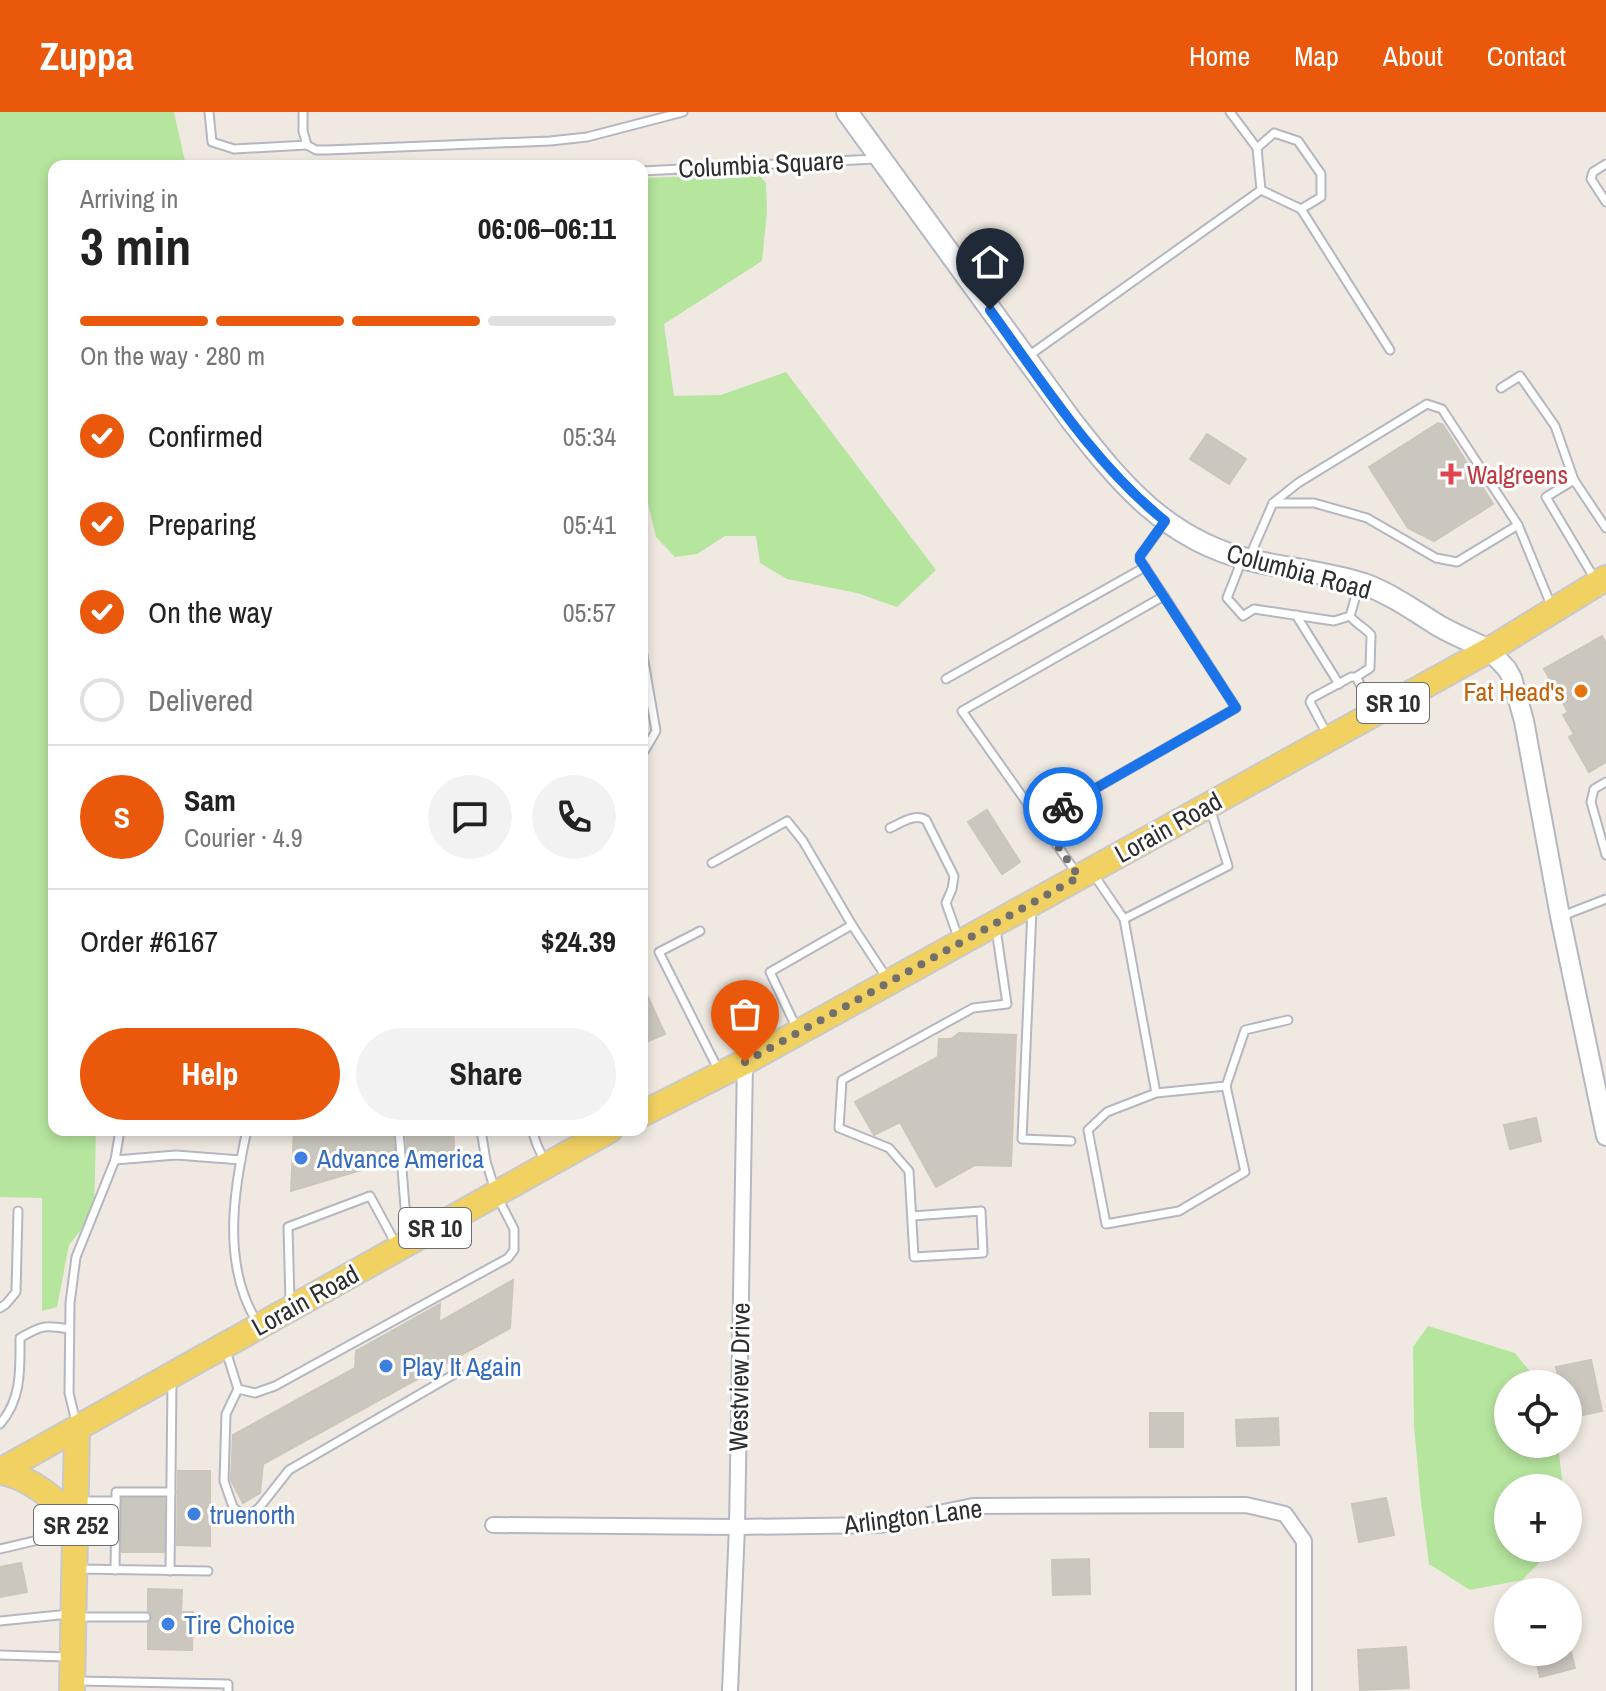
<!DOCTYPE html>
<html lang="en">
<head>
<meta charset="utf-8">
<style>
  body { margin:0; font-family:"Archivo Narrow",sans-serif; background:#f2f2f2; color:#222; height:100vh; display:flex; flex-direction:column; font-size:30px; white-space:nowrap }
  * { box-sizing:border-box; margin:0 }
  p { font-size:26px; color:#767676 }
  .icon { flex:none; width:44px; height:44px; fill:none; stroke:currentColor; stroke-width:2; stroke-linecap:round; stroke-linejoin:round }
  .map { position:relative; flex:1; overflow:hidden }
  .sheet { position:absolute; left:48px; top:48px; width:600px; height:976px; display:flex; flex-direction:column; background:#fff; border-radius:16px; box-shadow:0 4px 12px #0003 }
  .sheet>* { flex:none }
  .fabs { position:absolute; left:1494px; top:1258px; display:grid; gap:16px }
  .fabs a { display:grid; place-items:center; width:88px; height:88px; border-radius:50%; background:#fff; box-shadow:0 4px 12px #0003; font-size:40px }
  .pin { position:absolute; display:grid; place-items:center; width:68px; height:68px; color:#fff; margin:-82px -34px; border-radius:50% 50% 50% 0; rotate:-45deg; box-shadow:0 0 8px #0007 }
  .pin .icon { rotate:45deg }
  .courier { position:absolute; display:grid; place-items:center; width:80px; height:80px; margin:-40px; border:6px solid #1a73e8; border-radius:50%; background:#fff; color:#222; box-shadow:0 2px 10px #0007 }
  .overview em { font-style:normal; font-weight:800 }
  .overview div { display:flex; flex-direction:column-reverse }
  .overview { display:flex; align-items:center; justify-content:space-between; height:136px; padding:0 32px }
  h1 { font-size:52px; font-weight:800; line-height:60px }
  .bar { display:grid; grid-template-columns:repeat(4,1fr); gap:12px 8px; align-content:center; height:96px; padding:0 32px }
  .bar i { height:10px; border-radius:6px; background:#e0e0e0 }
  .bar .current { background:#ea580c }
  .bar p { grid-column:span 4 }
  .line { display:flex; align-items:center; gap:20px; padding:0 32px; border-top:2px solid #e0e0e0 }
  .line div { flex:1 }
  .round { display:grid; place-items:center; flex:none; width:84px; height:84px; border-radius:42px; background:#f2f2f2 }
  ol { padding:0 32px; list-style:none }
  li { display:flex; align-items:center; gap:24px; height:88px }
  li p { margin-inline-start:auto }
  li .icon { padding:8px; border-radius:50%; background:#ea580c; color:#fff; stroke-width:4 }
  li:last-child { color:#767676 }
  li i { width:44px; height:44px; border:4px solid #e0e0e0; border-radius:50% }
  .primary-button { display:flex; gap:16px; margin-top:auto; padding:16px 32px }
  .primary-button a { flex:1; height:92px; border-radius:48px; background:#ea580c; color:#fff; font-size:32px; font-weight:800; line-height:92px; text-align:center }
  .primary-button a+a { background:#f2f2f2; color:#222 }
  header { display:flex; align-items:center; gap:48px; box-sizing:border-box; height:112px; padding:0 40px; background:#ea580c; color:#fff }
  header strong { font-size:38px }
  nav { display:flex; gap:44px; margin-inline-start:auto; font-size:28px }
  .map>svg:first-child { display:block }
  .green { fill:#b6e59e }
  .building { fill:#cbc7bf; stroke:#cbc5ba; stroke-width:2 }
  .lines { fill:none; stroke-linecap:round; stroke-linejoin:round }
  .service-casing { stroke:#b4b7c1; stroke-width:11 }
  .minor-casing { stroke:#b4b7c1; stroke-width:18 }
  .tertiary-casing { stroke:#b4b7c1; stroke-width:22 }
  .secondary-casing { stroke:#b4b7c1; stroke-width:24 }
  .primary-casing { stroke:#c9c9c9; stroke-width:28 }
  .service { stroke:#fff; stroke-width:7 }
  .minor { stroke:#fff; stroke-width:14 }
  .tertiary { stroke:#fff; stroke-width:18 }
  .secondary { stroke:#fff; stroke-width:20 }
  .primary { stroke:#f2d163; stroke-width:24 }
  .done { stroke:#726f6d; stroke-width:8; stroke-dasharray:0 14.4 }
  .route { stroke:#1a73e8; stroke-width:10 }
  .health-dot { fill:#e0444e; stroke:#fff; stroke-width:3 }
  .food-dot { fill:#e8710a; stroke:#fff; stroke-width:3 }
  .shop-dot { fill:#3f7fe0; stroke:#fff; stroke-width:3 }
  .labels { text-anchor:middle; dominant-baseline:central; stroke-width:6; stroke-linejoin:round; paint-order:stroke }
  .shield { fill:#fff; stroke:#6d6d6d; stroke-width:2 }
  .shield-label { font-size:24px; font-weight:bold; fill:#2e2e2e }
  .street-label { font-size:26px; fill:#2e2e2e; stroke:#fff }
  .health-label { font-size:26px; fill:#be3a42; stroke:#fff; text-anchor:start }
  .food-label { font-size:26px; fill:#c56008; stroke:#fff; text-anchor:end }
  .shop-label { font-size:26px; fill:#366cbe; stroke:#fff; text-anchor:start }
</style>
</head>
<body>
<header>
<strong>Zuppa</strong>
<nav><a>Home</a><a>Map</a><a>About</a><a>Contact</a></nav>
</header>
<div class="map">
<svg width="1606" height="1579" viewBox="0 0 1606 1579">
  <rect width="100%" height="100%" fill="#efe9e1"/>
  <g class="green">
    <polygon points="0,0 174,0 186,54 54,54 54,1018 96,1018 94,1101 69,1133 57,1195 42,1199 42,1086 0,1085"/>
    <polygon points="758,62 766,71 767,100 762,149 664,212 674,284 721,283 786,260 936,458 897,495 857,481 787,467 760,451 756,424 725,424 697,442 675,445 656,425 642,366 642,66"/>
    <polygon points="1428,1214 1515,1241 1540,1272 1508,1272 1508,1332 1558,1332 1563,1376 1508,1376 1508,1436 1554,1436 1522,1468 1470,1478 1429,1452 1421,1390 1414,1314 1413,1235"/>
  </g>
  <g class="building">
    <polygon points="1438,311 1443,313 1493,392 1434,429 1408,416 1369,355"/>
    <polygon points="1207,322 1246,347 1229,372 1190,347"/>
    <polygon points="1602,524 1606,531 1606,650 1589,660 1569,625 1574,622 1563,603 1568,600 1544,557"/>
    <polygon points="987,698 1020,750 1002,762 968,710"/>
    <polygon points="642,872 665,922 642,932"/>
    <polygon points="959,921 1016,923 1011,1054 975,1053 936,1075 900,1010 874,1023 855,990 938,945 939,927 951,927"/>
    <polygon points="1536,1006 1541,1029 1510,1037 1504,1013"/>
    <polygon points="294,1018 393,1018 395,1048 291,1079"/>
    <polygon points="406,1018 453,1018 455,1047 408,1051"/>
    <polygon points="513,1168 510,1216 263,1352 260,1381 243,1391 231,1368 233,1323 355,1256 356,1239 440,1192 439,1210"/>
    <polygon points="1591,1248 1602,1299 1568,1306 1568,1272 1560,1272 1556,1255"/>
    <rect x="1150" y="1301" width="33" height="34"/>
    <polygon points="1278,1306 1279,1333 1237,1334 1236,1308"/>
    <polygon points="178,1359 210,1359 210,1434 177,1433"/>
    <rect x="122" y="1386" width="42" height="54"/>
    <polygon points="1386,1386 1394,1423 1359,1430 1352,1392"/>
    <polygon points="1089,1447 1090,1482 1053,1483 1052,1448"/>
    <polygon points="21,1451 27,1480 0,1485 0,1455"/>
    <polygon points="148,1477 182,1478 181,1500 193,1500 192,1538 148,1537 148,1511 152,1506 151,1501 148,1499"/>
    <polygon points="1406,1535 1409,1576 1360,1578 1358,1538"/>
    <polygon points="1546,1540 1571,1540 1575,1556 1540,1565 1535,1543"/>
  </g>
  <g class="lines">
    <defs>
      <g id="service">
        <polyline points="209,0 212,30 234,37 307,33"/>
        <polyline points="303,0 303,19 307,33 316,38 327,38 550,29 587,25 683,0"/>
        <polyline points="1230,0 1257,36"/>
        <polyline points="1606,52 1593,60 1591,67 1606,90"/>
        <polyline points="642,59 875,47"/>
        <polyline points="1301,97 1390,238"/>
        <polyline points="1027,245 1261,78 1301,97 1321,85 1321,62 1298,29 1274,21 1257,36 1261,78"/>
        <polyline points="1501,276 1520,264 1555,314 1574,368"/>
        <polyline points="1273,391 1314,391 1367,406 1436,446 1457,450 1518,413"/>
        <polyline points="1164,411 1140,444 1140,448 1164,484"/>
        <polyline points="1249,446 1273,391 1298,371 1427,292 1442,297 1518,413 1551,493"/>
        <polyline points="1242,448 1227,486 1243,504 1254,497 1334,509 1350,504 1359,473"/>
        <polyline points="1596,469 1546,385 1574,368 1606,416"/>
        <polyline points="1296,503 1339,572"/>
        <path d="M1350 504C1356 512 1367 517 1371 523L1370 556 1356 565"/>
        <polyline points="642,538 656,619 642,643"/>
        <polyline points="946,567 1145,455"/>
        <polyline points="1328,624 1310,590 1312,586 1351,565 1356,565 1373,596"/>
        <polyline points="1606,670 1594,677 1591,690 1606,743"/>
        <polyline points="1040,708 1236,596 1164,484 962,599 1078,763"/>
        <path d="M890 716C901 711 915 701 926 708L954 764 952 777 946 791 958 825"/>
        <polyline points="712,751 787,709 803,729 852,813"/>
        <polyline points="1094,763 1124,807 1228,754 1211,699"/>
        <polyline points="1032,797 1022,1027 1071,1029"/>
        <polyline points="1562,804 1606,787"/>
        <polyline points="1124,807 1156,981 1226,974 1245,1060 1179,1099 1106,1112 1088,1018 1107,1000 1156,981"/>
        <polyline points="700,819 659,840 718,957"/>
        <polyline points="797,917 770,860 852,813 888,868"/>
        <polyline points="1226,974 1245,918 1288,908"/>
        <path d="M247 1018C233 1080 222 1154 257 1210"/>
        <polyline points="399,1018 405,1095 420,1120"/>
        <polyline points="532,1018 537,1033 544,1048"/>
        <polyline points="115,1048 176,1043 241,1048"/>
        <polyline points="912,1104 981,1099 983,1141 914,1145 909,1059 889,1036 839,1016 842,968 973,896 1007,892 996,817"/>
        <polyline points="290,1190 288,1115 370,1084 397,1134"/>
        <polyline points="0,1196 6,1192 16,1180 18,1099"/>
        <polyline points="226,1239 238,1277 255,1281 275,1274 508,1146 514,1138 514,1117 496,1082 486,1049 481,1018"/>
        <polyline points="238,1277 226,1302 224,1369 233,1395 241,1402 249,1403 259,1396 289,1358 458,1260"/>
        <polyline points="76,1310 69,1281 70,1191 76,1145 115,1048 120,1018"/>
        <path d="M0 1312C22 1287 20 1257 20 1226 42 1213 45 1213 69 1217"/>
        <polyline points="78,1389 116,1389 115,1458"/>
        <polyline points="116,1389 116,1380 171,1380"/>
        <polyline points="0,1437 72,1420"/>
        <polyline points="77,1457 208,1459"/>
        <polyline points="170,1459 172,1269"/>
        <polyline points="76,1505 146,1505"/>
        <polyline points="0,1509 69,1502"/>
        <polyline points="0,1543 67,1545"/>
        <polyline points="78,1569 228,1572 228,1579"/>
      </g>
      <g id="minor">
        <polyline points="493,1413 737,1415 880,1413 973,1394 1246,1393 1285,1402 1304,1429 1304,1579"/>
        <polyline points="730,1579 737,1415 745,950"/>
      </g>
      <polyline id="tertiary" points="1489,538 1507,557 1512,566 1524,609 1560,804 1606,1024"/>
      <path id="secondary" d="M847 0 1071 308C1121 372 1167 428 1250 448 1288 457 1327 460 1364 472 1391 482 1415 499 1439 514 1455 523 1472 530 1489 538"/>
      <g id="primary">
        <polyline points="642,1002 745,950 1489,538 1606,466"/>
        <polyline points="0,1359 610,1018"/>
        <path d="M0 1360C20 1362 49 1381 62 1396 67 1403 71 1412 75 1419"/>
        <polyline points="72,1579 77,1316"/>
      </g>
    </defs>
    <use href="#service" class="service-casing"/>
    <use href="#minor" class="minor-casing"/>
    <use href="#tertiary" class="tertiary-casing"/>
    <use href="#secondary" class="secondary-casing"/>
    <use href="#primary" class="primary-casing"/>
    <use href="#service" class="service"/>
    <use href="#minor" class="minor"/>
    <use href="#tertiary" class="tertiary"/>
    <use href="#secondary" class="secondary"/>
    <use href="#primary" class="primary"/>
  </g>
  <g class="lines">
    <polyline class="done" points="745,950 1079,765 1040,708 1063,695"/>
    <path class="route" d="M990 198C1043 271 1094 352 1165 409L1140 444V448L1236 596 1063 695"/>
  </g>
  <path class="health-dot" d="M1447 350h8v8h8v8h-8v8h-8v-8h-8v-8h8z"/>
  <circle class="food-dot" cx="1581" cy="579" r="8"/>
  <g class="shop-dot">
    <circle cx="301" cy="1046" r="8"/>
    <circle cx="386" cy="1254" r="8"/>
    <circle cx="194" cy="1402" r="8"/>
    <circle cx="168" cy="1512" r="8"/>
  </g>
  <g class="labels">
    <g class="shield">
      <rect x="1357" y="571" width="72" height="40" rx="6"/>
      <rect x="399" y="1096" width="72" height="40" rx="6"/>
      <rect x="34" y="1393" width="84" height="40" rx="6"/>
    </g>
    <g class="shield-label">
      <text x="1393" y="591">SR 10</text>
      <text x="435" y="1116">SR 10</text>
      <text x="76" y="1413">SR 252</text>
    </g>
    <g class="street-label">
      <text transform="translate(761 52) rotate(-3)">Columbia Square</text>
      <text transform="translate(1299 459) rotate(15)">Columbia Road</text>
      <text transform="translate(1168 715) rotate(-29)">Lorain Road</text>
      <text transform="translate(305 1188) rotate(-29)">Lorain Road</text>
      <text transform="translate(739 1265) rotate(-89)">Westview Drive</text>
      <text transform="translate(913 1404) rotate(-7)">Arlington Lane</text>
    </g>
    <g class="health-label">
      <text x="1467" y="362">Walgreens</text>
    </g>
    <g class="food-label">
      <text x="1565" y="579">Fat Head's</text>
    </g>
    <g class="shop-label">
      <text x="317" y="1046">Advance America</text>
      <text x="402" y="1254">Play It Again</text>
      <text x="210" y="1402">truenorth</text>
      <text x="184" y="1512">Tire Choice</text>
    </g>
  </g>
</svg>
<div class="fabs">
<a><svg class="icon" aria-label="locate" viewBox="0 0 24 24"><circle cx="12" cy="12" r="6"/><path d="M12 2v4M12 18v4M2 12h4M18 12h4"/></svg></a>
<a>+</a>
<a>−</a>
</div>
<div class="pin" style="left:745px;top:950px;background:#ea580c"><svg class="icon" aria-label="bag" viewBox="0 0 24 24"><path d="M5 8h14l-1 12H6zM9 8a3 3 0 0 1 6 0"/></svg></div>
<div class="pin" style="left:990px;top:198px;background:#1f2937"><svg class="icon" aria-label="home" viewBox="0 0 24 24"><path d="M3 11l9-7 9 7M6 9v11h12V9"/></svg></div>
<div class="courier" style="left:1063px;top:695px"><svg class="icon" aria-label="bike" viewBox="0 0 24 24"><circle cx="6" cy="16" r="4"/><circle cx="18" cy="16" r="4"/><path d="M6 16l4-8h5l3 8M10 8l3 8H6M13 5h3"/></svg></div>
<section class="sheet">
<div class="overview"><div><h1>3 min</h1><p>Arriving in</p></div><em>06:06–06:11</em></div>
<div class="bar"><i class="current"></i><i class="current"></i><i class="current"></i><i></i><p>On the way · 280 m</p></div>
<ol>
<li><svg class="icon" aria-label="check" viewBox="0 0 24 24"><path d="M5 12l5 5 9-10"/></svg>Confirmed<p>05:34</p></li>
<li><svg class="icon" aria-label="check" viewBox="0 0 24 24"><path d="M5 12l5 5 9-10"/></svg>Preparing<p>05:41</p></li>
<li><svg class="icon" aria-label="check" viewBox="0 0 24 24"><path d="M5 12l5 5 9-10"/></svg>On the way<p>05:57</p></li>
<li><i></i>Delivered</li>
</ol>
<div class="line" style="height:144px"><b class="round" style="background:#ea580c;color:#fff">S</b><div><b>Sam</b><p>Courier · 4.9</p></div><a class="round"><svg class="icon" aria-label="chat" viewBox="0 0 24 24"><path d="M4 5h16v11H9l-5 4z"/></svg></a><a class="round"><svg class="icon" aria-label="phone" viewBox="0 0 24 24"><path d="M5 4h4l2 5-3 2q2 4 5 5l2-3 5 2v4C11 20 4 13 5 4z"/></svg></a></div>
<div class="line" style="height:104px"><div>Order #6167</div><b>$24.39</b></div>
<div class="primary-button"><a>Help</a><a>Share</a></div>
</section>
</div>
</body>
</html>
